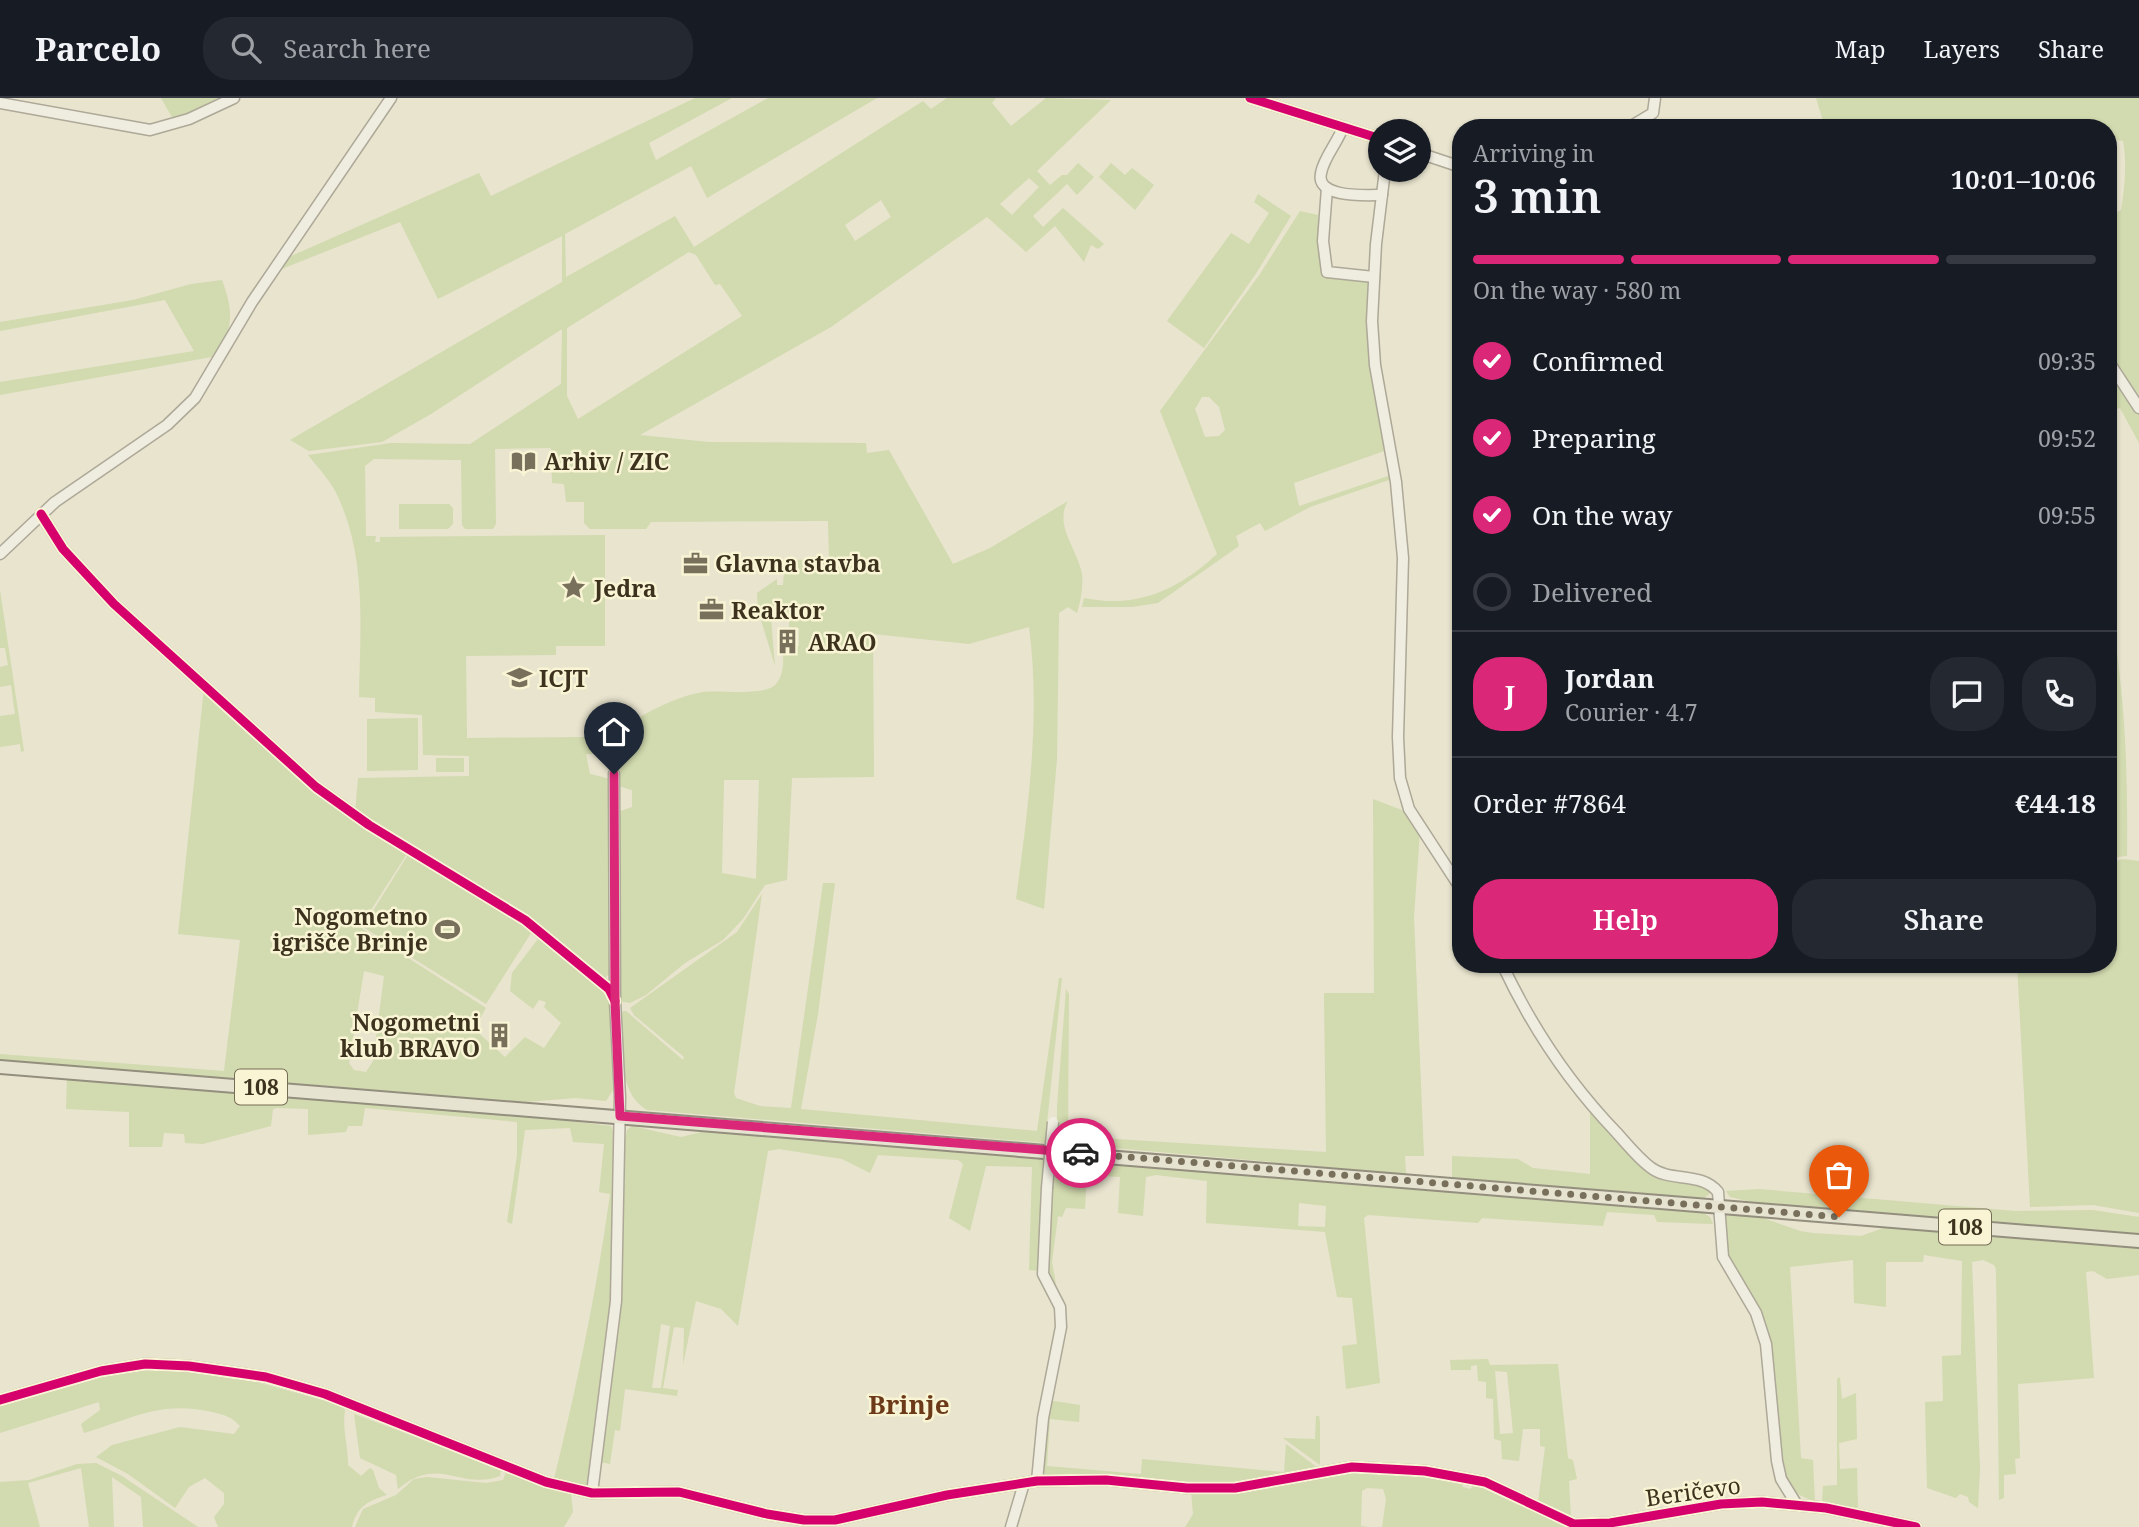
<!DOCTYPE html>
<html lang="en">
<head>
<meta charset="utf-8">
<style>
  body { margin:0; font-family:"Noto Serif",serif; background:#242831; color:#f1f3f6; height:100vh; display:flex; flex-direction:column; font-size:26px; white-space:nowrap }
  * { box-sizing:border-box; margin:0 }
  p { font-size:23px; color:#9ea1a6 }
  .icon { flex:none; width:38px; height:38px; fill:none; stroke:currentColor; stroke-width:2; stroke-linecap:round; stroke-linejoin:round }
  .map { position:relative; flex:1; overflow:hidden }
  .side { position:absolute; left:1452px; top:21px; width:665px; height:854px; display:flex; flex-direction:column; background:#171b24; border-radius:28px; box-shadow:0 2px 5px #0004 }
  .side>* { flex:none }
  .controls { position:absolute; left:1368px; top:21px; display:grid; gap:14px }
  .controls a { display:grid; place-items:center; width:63px; height:63px; border-radius:50%; background:#171b24; box-shadow:0 2px 5px #0004; font-size:35px }
  .pin { position:absolute; display:grid; place-items:center; width:60px; height:60px; color:#fff; margin:-72px -30px; border-radius:50% 50% 50% 0; rotate:-45deg; box-shadow:0 0 7px #0007 }
  .pin .icon { rotate:45deg }
  .courier { position:absolute; display:grid; place-items:center; width:70px; height:70px; margin:-35px; border:5px solid #db2777; border-radius:50%; background:#fff; color:#222; box-shadow:0 2px 9px #0007 }
  .head em { font-style:normal; font-weight:600 }
  .head div { display:flex; flex-direction:column-reverse }
  .head { display:flex; align-items:center; justify-content:space-between; height:119px; padding:0 21px }
  h1 { font-size:46px; font-weight:600; line-height:52px }
  .bar { display:grid; grid-template-columns:repeat(4,1fr); gap:10px 7px; align-content:center; height:84px; padding:0 21px }
  .bar i { height:9px; border-radius:5px; background:#363941 }
  .bar .selected { background:#db2777 }
  .bar p { grid-column:span 4 }
  .line { display:flex; align-items:center; gap:18px; padding:0 21px; border-top:2px solid #363941 }
  .line div { flex:1 }
  .round { display:grid; place-items:center; flex:none; width:74px; height:74px; border-radius:28px; background:#242831 }
  ol { padding:0 21px; list-style:none }
  li { display:flex; align-items:center; gap:21px; height:77px }
  li p { margin-inline-start:auto }
  li .icon { padding:7px; border-radius:50%; background:#db2777; color:#fff; stroke-width:4 }
  li:last-child { color:#9ea1a6 }
  li i { width:38px; height:38px; border:4px solid #363941; border-radius:50% }
  .action { display:flex; gap:14px; margin-top:auto; padding:14px 21px }
  .action a { flex:1; height:80px; border-radius:28px; background:#db2777; color:#fff; font-size:28px; font-weight:600; line-height:80px; text-align:center }
  .action a+a { background:#242831; color:#f1f3f6 }
  header { display:flex; align-items:center; gap:42px; box-sizing:border-box; height:98px; padding:0 35px; background:#171b24; border-bottom:2px solid #363941 }
  header strong { font-size:33px }
  nav { display:flex; gap:38px; margin-inline-start:auto; font-size:24px }
  .search { width:490px; height:63px; background:#242831; display:flex; align-items:center; gap:18px; box-sizing:border-box; padding:0 24px; border-radius:28px; color:#9ea1a6; font-size:26px }
  .map>svg:first-child { display:block }
  .green { fill:#d2daaf; fill-rule:evenodd }
  .lines { fill:none; stroke-linecap:round; stroke-linejoin:round }
  .minor-casing { stroke:#ada897; stroke-width:13 }
  .major-casing { stroke:#938e7e; stroke-width:16 }
  .minor { stroke:#efece0; stroke-width:10 }
  .major { stroke:#e6e4d1; stroke-width:12 }
  .minor-bridge-casing { stroke:#ada897; stroke-width:13; stroke-linecap:butt }
  .minor-bridge { stroke:#efece0; stroke-width:10 }
  .cycleway-casing { stroke:#f8f4d4; stroke-width:13 }
  .cycleway { stroke:#d6006c; stroke-width:9 }
  .done { stroke:#79705c; stroke-width:7; stroke-dasharray:0 12.6 }
  .route { stroke:#db2777; stroke-width:9 }
  .labels { text-anchor:middle; dominant-baseline:central; stroke-width:5; stroke-linejoin:round; paint-order:stroke }
  .shield { fill:#f8f4d4; stroke:#756c55; stroke-width:2 }
  .shield-label { font-size:21px; font-weight:bold; fill:#3d321e }
  .poi-label { font-size:23px; font-weight:bold; fill:#3d321e; stroke:#f8f4d4; text-anchor:start }
  .street-label { font-size:23px; fill:#3d321e; stroke:#f8f4d4 }
  .quarter-label { font-size:26px; font-weight:bold; fill:#6d3a19; stroke:#f8f4d4 }
</style>
</head>
<body>
<header>
<strong>Parcelo</strong>
<div class="search"><svg class="icon" aria-label="search" viewBox="0 0 24 24"><circle cx="10" cy="10" r="6"/><path d="M15 15l6 6"/></svg>Search here</div>
<nav><a>Map</a><a>Layers</a><a>Share</a></nav>
</header>
<div class="map">
<svg width="2139" height="1429" viewBox="0 0 2139 1429">
  <rect width="100%" height="100%" fill="#e8e4ce"/>
  <g class="green">
    <polygon points="161,0 225,0 173,21"/>
    <path d="M695 0H732L649 45 656 62 768 0H877L707 100 691 68 565 136 566 179 675 118 694 149 923 3 931 11 947 0H996L992 5 1011 28 1046 0 1111 2 1037 73 1050 87 1062 77H1067L1078 65 1094 79 1077 97 1067 86 1033 118 1043 129 1063 110 1104 146 1098 151 1091 147 1084 164 1055 128 1026 154 987 119 831 229 640 337 709 344 866 345 867 355 889 352 953 466 990 450 1068 403C1053 427 1079 453 1082 477 1083 490 1081 502 1077 515L1068 509 1059 515 1057 661 1044 811 1016 801C1028 712 1041 618 1029 529L969 546 873 536 874 679 792 680 787 782 765 787 743 821 723 842 685 865 646 897 630 905 619 903 618 714 632 709V692L618 688V639C632 618 678 598 703 594 721 592 765 599 776 586 785 575 783 562 783 549L799 548V530L789 529V520L771 521 775 568 758 512 757 495 777 481V487H783L784 473 792 462 829 461 828 423 651 424 646 431H590L584 425V404H566L564 386 552 385 551 350 495 351 496 426 493 431H465L462 427 461 362 374 361 365 368 366 438H376L375 444H380V439L605 437V548H556V557L466 558 467 640 579 639H584L585 630 608 634V656H586L590 676 611 681V874L605 880 599 879 543 832 355 715 358 680 469 678V658L423 657 422 617 375 614V600L359 599C360 533 367 463 339 401 332 384 319 371 308 357L391 345 470 346 561 286 562 231 431 316 382 344 309 353 290 342 562 184V138L438 201 400 124 279 172 289 159 479 75 491 98ZM1029 80 1039 89 1012 117 1000 106ZM881 102 891 119 855 143 845 127ZM689 154 696 157 715 187 720 186 742 218 578 321 567 298V230ZM724 682H759L756 781 722 775Z"/>
    <path d="M1816 0H2139V303L2109 258V119L2121 112C2125 88 2127 65 2123 43L2109 41V30H1825Z"/>
    <polygon points="1111,65 1125,77 1132,70 1154,87 1135,112 1099,79"/>
    <polygon points="1258,96 1291,118 1257,174 1204,250 1167,223 1231,135 1249,146 1269,115 1254,104"/>
    <path d="M1300 113 1318 117 1322 175 1326 179 1350 178 1370 183 1374 288 1387 352 1294 385 1299 408 1391 377 1392 381 1310 409 1265 433 1260 425 1236 438 1239 448 1158 505 1132 509H1082L1084 500C1137 511 1178 492 1217 456L1160 313 1260 176ZM1202 299H1209L1219 309 1225 332 1219 338 1205 339 1195 311Z"/>
    <path d="M222 182C234 215 233 228 217 258L0 297V284L194 253 165 202 0 233V224L133 202 191 186Z"/>
    <polygon points="2109,267 2139,315 2139,345 2120,310 2109,314"/>
    <polygon points="399,406 449,406 453,410 453,426 448,431 399,431"/>
    <polygon points="0,492 24,653 21,654 20,646 0,649 0,618 15,616 11,587 0,589 0,569 8,567 5,550 0,550"/>
    <path d="M2109 505C2125 589 2128 673 2127 758L2109 760Z"/>
    <path d="M204 590 276 657 408 754 360 829 486 910 474 931 505 959 525 939 544 950 561 925 544 909 546 904 539 902 533 911 510 893 512 875 538 841 545 842 599 888 609 901 613 992 606 1003 576 1000 526 1004 0 962V956L224 973 240 842 178 836ZM364 873 384 878 373 963 366 974 354 972 349 965Z"/>
    <polygon points="418,620 418,672 367,673 367,621"/>
    <rect x="436" y="660" width="28" height="14"/>
    <polygon points="1373,701 1407,714 1420,733 1414,819 1424,1058 1405,1058 1406,1076 1057,1045 1057,1009 1066,891 1069,896 1068,1038 1326,1054 1324,895 1374,895"/>
    <polygon points="409,755 533,832 486,906 363,829"/>
    <polygon points="2123,761 2139,763 2139,1115 2093,1107 2030,1109 2017,866 2109,866 2109,765"/>
    <path d="M823 785H835L818 916 801 1011 1037 1033 1059 880H1062L1045 1045 647 1012C617 995 621 944 619 914L626 913 683 962 684 959 634 917 630 910 737 834 762 796 734 995 736 1000 760 1008 791 1010Z"/>
    <path d="M67 980 481 1012 611 1028 614 1036 612 1202 588 1388 554 1381C577 1287 597 1192 610 1096L599 1094 604 1046 573 1044 570 1030 525 1032 512 1126 507 1124 517 1057V1024L365 1010 362 1028H348L346 1034 308 1037V1011L277 1010 273 1011 271 1028 203 1046 185 1045 184 1036 164 1035 162 1049H129V1014L66 1011Z"/>
    <polygon points="1590,1010 1647,1070 1701,1085 1712,1094 1704,1100 1452,1080 1452,1058 1518,1061 1533,1070 1590,1076"/>
    <path d="M632 1028 681 1039 706 1033 1043 1060 1039 1173 1029 1172 1032 1069 986 1068 970 1133 949 1120 963 1066 958 1062 878 1057 870 1075 842 1061 779 1051 768 1053 738 1228 721 1211 696 1203 683 1267 684 1230 674 1229 663 1290 678 1292 677 1298 625 1291 620 1333 615 1332 610 1366 600 1364 620 1090 625 1081C618 1065 623 1048 627 1032ZM661 1226 670 1228 661 1290H652Z"/>
    <path d="M1056 1061 1699 1112 1710 1119 1713 1126 1657 1124 1654 1117 1607 1114 1603 1128 1482 1120 1478 1125 1368 1117 1364 1120 1380 1285 1346 1291 1342 1248 1357 1246 1352 1200 1337 1199 1325 1134 1206 1125 1207 1083 1156 1077 1146 1079 1143 1118 1118 1115 1120 1079 1087 1077 1085 1111 1066 1110 1062 1119 1058 1118 1052 1164 1058 1197 1045 1171 1049 1102 1052 1099ZM1299 1105 1326 1108 1325 1129 1298 1128Z"/>
    <polygon points="1759,1091 2015,1113 2093,1112 2139,1119 2139,1136 1752,1104 1730,1099 1726,1093"/>
    <polygon points="1728,1116 1752,1116 1800,1133 1813,1135 1861,1138 1886,1129 2139,1150 2139,1177 2107,1181 2093,1173 2086,1174 2094,1280 2018,1286 2020,1360 2015,1361 2016,1376 2004,1377 2004,1400 1999,1402 1996,1171 1994,1167 1983,1162 1972,1164 1980,1371 1978,1410 1969,1404 1968,1399 1960,1396 1956,1400 1927,1390 1925,1304 1943,1303 1942,1258 1961,1257 1962,1163 1924,1157 1923,1164 1886,1164 1886,1209 1854,1205 1853,1162 1790,1169 1801,1360 1813,1362 1815,1404 1795,1395 1783,1375 1769,1246 1726,1155 1724,1120"/>
    <path d="M1488 1261 1490 1267 1558 1266 1568 1360 1573 1362 1577 1381 1569 1383 1571 1420 1538 1405 1545 1349 1540 1348V1331H1523L1519 1363 1502 1361 1501 1343 1494 1341 1493 1301 1486 1300V1284L1478 1283 1477 1267 1471 1268V1272H1451L1450 1262ZM1495 1273 1507 1274 1513 1335 1500 1336Z"/>
    <path d="M155 1269 231 1277 336 1306 345 1312C342 1331 348 1347 348 1367L361 1378 370 1370 373 1372 379 1390 387 1397C368 1403 357 1408 352 1429H218L214 1419 224 1406V1395L205 1380 189 1389 175 1410 128 1376 96 1359 112 1347 180 1329 234 1336 240 1328C231 1318 224 1317 212 1314 161 1302 131 1321 84 1335L81 1326 100 1312 99 1304 0 1335V1306L113 1274Z"/>
    <polygon points="1840,1279 1842,1301 1856,1295 1857,1341 1839,1345 1840,1371 1857,1370 1858,1410 1822,1405 1823,1388 1837,1387 1837,1281"/>
    <path d="M1048 1302 1080 1307 1079 1324 1050 1321 1047 1368 1141 1376 1142 1361 1284 1374 1286 1346 1318 1370C1284 1379 1246 1389 1211 1387 1155 1385 1099 1376 1043 1378L1040 1374Z"/>
    <path d="M354 1316 496 1369 501 1371 500 1378C460 1393 439 1356 398 1391L396 1377 360 1360Z"/>
    <polygon points="1316,1318 1319,1318 1320,1324 1320,1367 1283,1340 1315,1341"/>
    <polygon points="96,1365 122,1378 198,1429 143,1429 141,1399 112,1379 114,1429 89,1429 81,1370 28,1385 40,1429 0,1429 0,1384 29,1382 77,1366"/>
    <polygon points="506,1374 571,1395 573,1414 564,1429 355,1429 363,1411 396,1397 414,1381 427,1379 486,1385 503,1382"/>
    <polygon points="1352,1374 1438,1378 1460,1383 1463,1389 1470,1391 1477,1386 1501,1394 1567,1429 1382,1429 1386,1401 1383,1391 1367,1390 1362,1393 1361,1428 1370,1429 1185,1429 1193,1416 1191,1394"/>
  </g>
  <g class="lines">
    <defs>
      <g id="minor">
        <polyline points="1250,0 1381,41"/>
        <polyline points="0,5 150,32 189,21 234,0"/>
        <path d="M1343 29C1338 44 1324 59 1321 75 1315 101 1368 97 1382 97"/>
        <polyline points="1628,30 1653,15 1655,0"/>
        <polyline points="1419,55 1461,69"/>
        <polyline points="1385,72 1376,146 1372,223 1375,267 1396,384 1403,460 1398,639 1400,680 1409,711 1461,791"/>
        <polyline points="1327,90 1323,143 1327,174 1374,179"/>
        <polyline points="2109,264 2139,310"/>
        <polyline points="41,416 63,451 114,506 316,689 369,727 525,822 609,891 615,903"/>
        <polyline points="0,456 55,404 167,327 195,300 252,204 391,0"/>
        <path d="M1502 866C1532 930 1568 984 1616 1034 1627 1046 1637 1059 1650 1069 1670 1085 1701 1073 1718 1094L1723 1159 1756 1215 1766 1246 1777 1363 1781 1381 1797 1407"/>
        <polyline points="0,1302 101,1273 145,1266 189,1268 266,1279 325,1296 546,1384 592,1395 679,1394 767,1416 804,1422 835,1422 947,1397 1037,1383 1106,1382 1187,1390 1235,1390 1352,1369 1425,1373 1485,1384 1574,1426 1610,1425 1721,1406 1762,1404 1826,1410 1916,1429"/>
        <polyline points="1037,1383 1043,1320 1061,1229 1060,1209 1043,1176 1047,1090"/>
        <polyline points="592,1395 616,1203 620,999 615,903 614,676"/>
        <polyline points="1011,1429 1024,1385"/>
      </g>
      <polyline id="major" points="0,969 2139,1143"/>
    </defs>
    <use href="#minor" class="minor-casing"/>
    <use href="#major" class="major-casing"/>
    <use href="#minor" class="minor"/>
    <use href="#major" class="major"/>
    <defs>
      <polyline id="minor-bridge" points="1047,1090 1053,1024"/>
    </defs>
    <use href="#minor-bridge" class="minor-bridge-casing"/>
    <use href="#minor-bridge" class="minor-bridge"/>
    <defs>
      <g id="cycleway">
        <polyline points="1250,0 1381,41"/>
        <polyline points="41,416 63,451 114,506 316,689 369,727 525,822 609,891 615,903"/>
        <polyline points="0,1302 101,1273 145,1266 189,1268 266,1279 325,1296 546,1384 592,1395 679,1394 767,1416 804,1422 835,1422 947,1397 1037,1383 1106,1382 1187,1390 1235,1390 1352,1369 1425,1373 1485,1384 1574,1426 1610,1425 1721,1406 1762,1404 1826,1410 1916,1429"/>
      </g>
    </defs>
    <use href="#cycleway" class="cycleway-casing"/>
    <use href="#cycleway" class="cycleway"/>
  </g>
  <g class="lines">
    <polyline class="done" points="1081,1055 1839,1119"/>
    <polyline class="route" points="614,676 615,903 620,1018 1081,1055"/>
  </g>
  <defs>
    <symbol id="library-bare" viewBox="-9 -9 18 18"><path d="M-6-4Q-3-5.5-.7-3.5V5Q-3 3-6 4ZM6-4Q3-5.5 .7-3.5V5Q3 3 6 4Z" fill="#79705c" stroke="#f8f4d4" stroke-width="2.5" paint-order="stroke"/></symbol>
    <symbol id="office-bare" viewBox="-9 -9 18 18"><path d="M-6-3h4V-5.5h4V-3h4V5H-6ZM-1-4.5V-3h2v-1.5ZM-6 0V1H6V0Z" fill="#79705c" stroke="#f8f4d4" stroke-width="2.5" paint-order="stroke"/></symbol>
    <symbol id="sight-bare" viewBox="-9 -9 18 18"><path d="M0-6L1.8-2.2L6-1.7L2.9 1.2L3.7 5.4L0 3.3L-3.7 5.4L-2.9 1.2L-6-1.7L-1.8-2.2Z" fill="#79705c" stroke="#f8f4d4" stroke-width="2.5" paint-order="stroke"/></symbol>
    <symbol id="building-bare" viewBox="-9 -9 18 18"><path d="M-4-6H4V6H1V3H-1V6H-4ZM-2.5-4.3h1.7v1.8h-1.7ZM.8-4.3h1.7v1.8H.8ZM-2.5-1h1.7V.8h-1.7ZM.8-1h1.7V.8H.8Z" fill="#79705c" stroke="#f8f4d4" stroke-width="2.5" paint-order="stroke"/></symbol>
    <symbol id="university-bare" viewBox="-9 -9 18 18"><path d="M0-5L7-2L0 1L-7-2ZM-4 1L0 2.5L4 1V4Q0 6-4 4Z" fill="#79705c" stroke="#f8f4d4" stroke-width="2.5" paint-order="stroke"/></symbol>
    <symbol id="stadium-bare" viewBox="-9 -9 18 18"><path d="M0-5a6.5 5 0 1 0 0 10a6.5 5 0 1 0 0-10ZM-3.5-1.8h7v3.6h-7Z" fill="#79705c" stroke="#f8f4d4" stroke-width="2.5" paint-order="stroke"/></symbol>
  </defs>
  <g fill-rule="evenodd">
    <use href="#library-bare" x="506" y="346" width="35" height="35"/>
    <use href="#office-bare" x="678" y="448" width="35" height="35"/>
    <use href="#sight-bare" x="556" y="472" width="35" height="35"/>
    <use href="#office-bare" x="694" y="494" width="35" height="35"/>
    <use href="#building-bare" x="770" y="526" width="35" height="35"/>
    <use href="#university-bare" x="502" y="562" width="35" height="35"/>
    <use href="#stadium-bare" x="430" y="814" width="35" height="35"/>
    <use href="#building-bare" x="482" y="920" width="35" height="35"/>
  </g>
  <g class="labels">
    <g class="shield">
      <rect x="235" y="971.5" width="52" height="35" rx="5"/>
      <rect x="1939" y="1111.5" width="52" height="35" rx="5"/>
    </g>
    <g class="shield-label">
      <text x="261" y="989">108</text>
      <text x="1965" y="1129">108</text>
    </g>
    <g class="poi-label">
      <text x="544" y="363">Arhiv / ZIC</text>
      <text x="715" y="465">Glavna stavba</text>
      <text x="594" y="490">Jedra</text>
      <text x="731" y="512">Reaktor</text>
      <text x="808" y="544">ARAO</text>
      <text x="539" y="580">ICJT</text>
      <text x="428" y="818" text-anchor="end">Nogometno<tspan x="428" dy="26">igrišče Brinje</tspan></text>
      <text x="480" y="924" text-anchor="end">Nogometni<tspan x="480" dy="26">klub BRAVO</tspan></text>
    </g>
    <g class="street-label">
      <text transform="translate(1693 1393) rotate(-8)">Beričevo</text>
    </g>
    <g class="quarter-label">
      <text x="909" y="1306">Brinje</text>
    </g>
  </g>
</svg>
<div class="controls">
<a><svg class="icon" aria-label="layers" viewBox="0 0 24 24"><path d="M12 4l9 5-9 5-9-5zM3 14l9 5 9-5"/></svg></a>
</div>
<div class="pin" style="left:1839px;top:1119px;background:#ea580c"><svg class="icon" aria-label="bag" viewBox="0 0 24 24"><path d="M5 8h14l-1 12H6zM9 8a3 3 0 0 1 6 0"/></svg></div>
<div class="pin" style="left:614px;top:676px;background:#1f2937"><svg class="icon" aria-label="home" viewBox="0 0 24 24"><path d="M3 11l9-7 9 7M6 9v11h12V9"/></svg></div>
<div class="courier" style="left:1081px;top:1055px"><svg class="icon" aria-label="car" viewBox="0 0 24 24"><path d="M5 17H2v-5l4-1 3-4h7l3 4 3 1v5h-3M9 17h6M6 11h13"/><circle cx="7" cy="17" r="2"/><circle cx="17" cy="17" r="2"/></svg></div>
<section class="side">
<div class="head"><div><h1>3 min</h1><p>Arriving in</p></div><em>10:01–10:06</em></div>
<div class="bar"><i class="selected"></i><i class="selected"></i><i class="selected"></i><i></i><p>On the way · 580 m</p></div>
<ol>
<li><svg class="icon" aria-label="check" viewBox="0 0 24 24"><path d="M5 12l5 5 9-10"/></svg>Confirmed<p>09:35</p></li>
<li><svg class="icon" aria-label="check" viewBox="0 0 24 24"><path d="M5 12l5 5 9-10"/></svg>Preparing<p>09:52</p></li>
<li><svg class="icon" aria-label="check" viewBox="0 0 24 24"><path d="M5 12l5 5 9-10"/></svg>On the way<p>09:55</p></li>
<li><i></i>Delivered</li>
</ol>
<div class="line" style="height:126px"><b class="round" style="background:#db2777;color:#fff">J</b><div><b>Jordan</b><p>Courier · 4.7</p></div><a class="round"><svg class="icon" aria-label="chat" viewBox="0 0 24 24"><path d="M4 5h16v11H9l-5 4z"/></svg></a><a class="round"><svg class="icon" aria-label="phone" viewBox="0 0 24 24"><path d="M5 4h4l2 5-3 2q2 4 5 5l2-3 5 2v4C11 20 4 13 5 4z"/></svg></a></div>
<div class="line" style="height:91px"><div>Order #7864</div><b>€44.18</b></div>
<div class="action"><a>Help</a><a>Share</a></div>
</section>
</div>
</body>
</html>
